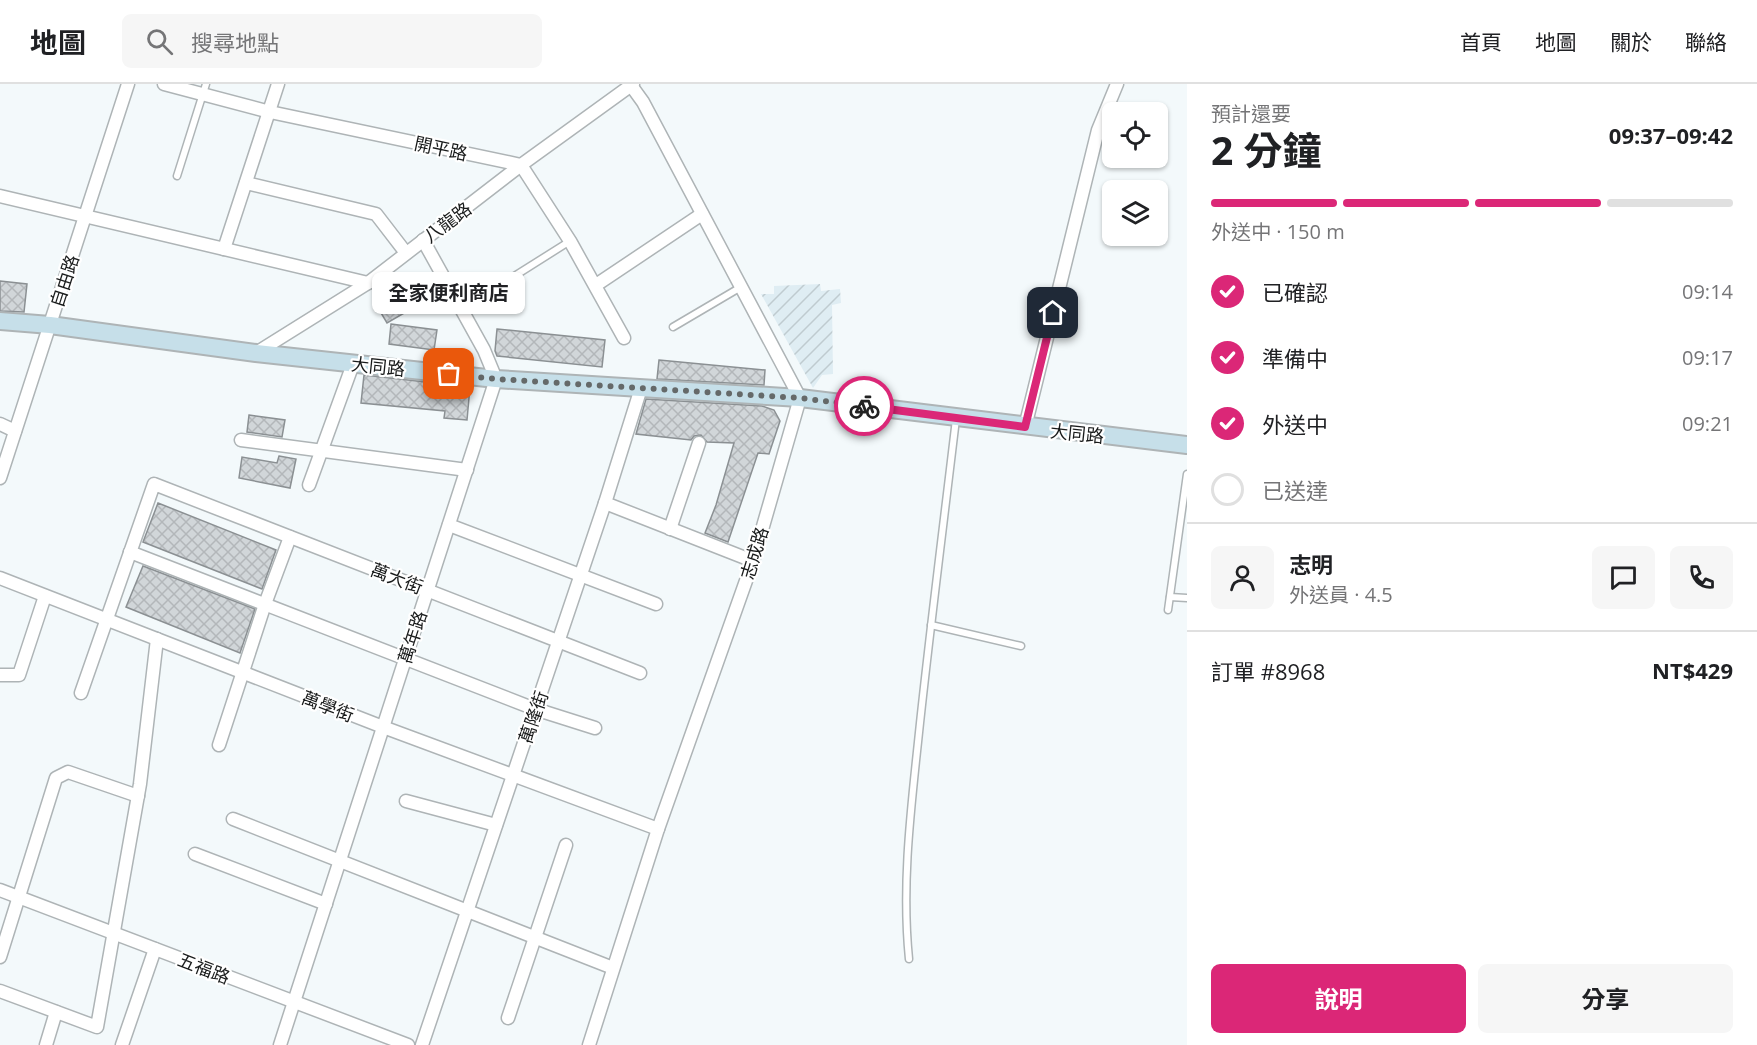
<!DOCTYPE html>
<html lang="zh-TW">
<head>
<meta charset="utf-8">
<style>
  body { margin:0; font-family:"Open Sans","Noto Sans TC",sans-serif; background:#f6f6f6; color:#202124; height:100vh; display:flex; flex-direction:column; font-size:22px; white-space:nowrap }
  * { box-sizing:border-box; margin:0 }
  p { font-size:20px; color:#757577 }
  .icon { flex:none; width:33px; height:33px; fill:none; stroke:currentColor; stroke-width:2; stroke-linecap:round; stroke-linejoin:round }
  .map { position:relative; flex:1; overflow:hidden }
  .drawer { display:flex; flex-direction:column; background:#fff; width:570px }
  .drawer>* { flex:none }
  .tools { position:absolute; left:1102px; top:18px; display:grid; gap:12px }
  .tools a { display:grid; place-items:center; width:66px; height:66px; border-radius:9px; background:#fff; box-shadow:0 2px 4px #0004; font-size:30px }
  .pin { position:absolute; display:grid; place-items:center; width:51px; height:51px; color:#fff; margin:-26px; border-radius:12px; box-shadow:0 3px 9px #0006 }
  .courier { position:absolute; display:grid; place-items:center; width:60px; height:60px; margin:-30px; border:4px solid #db2777; border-radius:50%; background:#fff; color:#222; box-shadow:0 2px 8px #0007 }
  .bubble { position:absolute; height:42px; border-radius:9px; background:#fff; box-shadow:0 2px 4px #0004; font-size:20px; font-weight:700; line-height:42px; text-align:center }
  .headline em { font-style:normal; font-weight:700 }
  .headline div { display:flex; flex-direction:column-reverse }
  .headline { display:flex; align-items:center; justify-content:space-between; height:102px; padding:0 24px }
  h1 { font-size:39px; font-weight:700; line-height:45px }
  .bar { display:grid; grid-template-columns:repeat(4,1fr); gap:9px 6px; align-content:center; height:72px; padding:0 24px }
  .bar i { height:8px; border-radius:4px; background:#e0e0e0 }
  .bar .active { background:#db2777 }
  .bar p { grid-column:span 4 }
  .line { display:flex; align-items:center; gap:15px; padding:0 24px; border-top:2px solid #e0e0e0 }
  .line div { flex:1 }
  .round { display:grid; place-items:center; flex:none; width:63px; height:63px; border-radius:9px; background:#f6f6f6 }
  ol { padding:0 24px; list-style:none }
  li { display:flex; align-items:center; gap:18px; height:66px }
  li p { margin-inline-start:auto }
  li .icon { padding:6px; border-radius:50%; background:#db2777; color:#fff; stroke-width:4 }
  li:last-child { color:#757577 }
  li i { width:33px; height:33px; border:3px solid #e0e0e0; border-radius:50% }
  .cta { display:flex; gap:12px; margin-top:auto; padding:12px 24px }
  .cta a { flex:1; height:69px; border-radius:9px; background:#db2777; color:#fff; font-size:24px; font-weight:700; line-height:69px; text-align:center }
  .cta a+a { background:#f6f6f6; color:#202124 }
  header { display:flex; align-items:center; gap:36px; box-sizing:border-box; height:84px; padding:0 30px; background:#fff; border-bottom:2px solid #e0e0e0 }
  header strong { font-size:28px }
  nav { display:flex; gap:33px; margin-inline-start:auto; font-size:21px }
  .search { width:420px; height:54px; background:#f6f6f6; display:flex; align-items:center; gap:15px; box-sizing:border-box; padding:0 21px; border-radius:9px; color:#757577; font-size:22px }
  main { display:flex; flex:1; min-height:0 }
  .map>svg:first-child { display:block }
  .industrial { fill:url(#industrial-furrows) }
  .building { fill:url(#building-cross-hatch); stroke:#8b9093; stroke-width:1.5 }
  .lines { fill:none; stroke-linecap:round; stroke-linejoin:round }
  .lane-casing { stroke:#aeb4b6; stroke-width:9 }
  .street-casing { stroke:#aeb4b6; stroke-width:15 }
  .secondary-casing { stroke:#aeb4b6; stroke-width:20 }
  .lane { stroke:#fff; stroke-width:6 }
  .street { stroke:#fff; stroke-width:12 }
  .secondary { stroke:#c6dfe9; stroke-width:16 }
  .done { stroke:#656969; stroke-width:6; stroke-dasharray:0 10.8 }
  .route { stroke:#db2777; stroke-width:8 }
  .labels { text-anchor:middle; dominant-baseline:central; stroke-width:4.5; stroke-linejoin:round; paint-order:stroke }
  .street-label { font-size:18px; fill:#191b1b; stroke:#fff }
</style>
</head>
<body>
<header>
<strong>地圖</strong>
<div class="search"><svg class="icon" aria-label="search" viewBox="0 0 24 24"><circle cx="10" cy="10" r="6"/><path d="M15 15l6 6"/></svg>搜尋地點</div>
<nav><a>首頁</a><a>地圖</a><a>關於</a><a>聯絡</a></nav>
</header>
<main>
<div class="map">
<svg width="1187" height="961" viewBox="0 0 1187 961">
  <defs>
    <pattern id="industrial-furrows" width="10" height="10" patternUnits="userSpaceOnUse" patternTransform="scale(1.5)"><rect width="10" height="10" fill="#dfedf3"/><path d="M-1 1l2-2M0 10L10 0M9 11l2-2" fill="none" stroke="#bfcbd0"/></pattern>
    <pattern id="building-cross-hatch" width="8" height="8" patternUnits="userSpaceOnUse" patternTransform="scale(1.5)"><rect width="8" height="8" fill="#d1d6d9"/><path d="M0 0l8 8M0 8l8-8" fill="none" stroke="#b3b7ba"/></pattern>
  </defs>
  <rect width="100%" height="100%" fill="#f3f9fb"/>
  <polygon class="industrial" points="820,200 821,207 840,205 841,219 832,221 833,290 822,291 813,304 761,210 774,210 774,202"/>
  <g class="building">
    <polygon points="0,197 27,200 24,228 0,227"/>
    <polygon points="392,206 406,228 387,239 374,217"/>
    <polygon points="391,240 437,246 434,266 389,260"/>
    <polygon points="497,245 605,256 602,283 497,272 495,267"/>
    <polygon points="659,276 765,286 764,301 657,295"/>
    <polygon points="364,291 470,303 467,336 444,334 445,327 361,319"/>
    <polygon points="646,315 762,322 774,326 780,337 769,370 758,369 728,458 705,449 716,421 734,359 707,358 701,351 694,352 691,356 636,350"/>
    <polygon points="249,331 285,336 282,353 247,348"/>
    <polygon points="279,372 296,375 290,404 239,394 242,373 277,379"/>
    <polygon points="158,419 276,466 262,505 143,458"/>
    <polygon points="143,482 255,525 240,569 126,523"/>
  </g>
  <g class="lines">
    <defs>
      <g id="lane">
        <polyline points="177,92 206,0"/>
        <polyline points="494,205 570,157"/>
        <polyline points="673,243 741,203"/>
        <polyline points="1170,513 1187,514"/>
        <polyline points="1168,526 1187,390"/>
        <polyline points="931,541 1021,562"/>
        <path d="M909 875C901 796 912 717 920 639 931 537 944 436 956 335"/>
      </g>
      <g id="street">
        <polyline points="164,0 270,28 521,81 570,157 624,254"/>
        <polyline points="246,99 376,130 406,169"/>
        <polyline points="0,112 368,199"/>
        <polyline points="224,165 278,0"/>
        <polyline points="596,201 702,130"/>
        <polyline points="256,269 368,199 521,81 633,0"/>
        <polyline points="0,340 15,347"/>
        <polyline points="1025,343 1098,46 1117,0"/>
        <polyline points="241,356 467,386"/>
        <polyline points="0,394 128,0"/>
        <polyline points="309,401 353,280"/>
        <polyline points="605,419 753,477"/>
        <polyline points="449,441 656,520"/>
        <polyline points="670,445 699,359"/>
        <polyline points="130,468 535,625 595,644"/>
        <polyline points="0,494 383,643 658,745"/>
        <polyline points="0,591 19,591 45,512"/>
        <polyline points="81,609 154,400 640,589"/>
        <polyline points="219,661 265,520 290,453"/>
        <polyline points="406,717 496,741"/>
        <polyline points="233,735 613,884"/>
        <polyline points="195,770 326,820"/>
        <polyline points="0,806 408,961"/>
        <polyline points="0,873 56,694 68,688 138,712"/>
        <polyline points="0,907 97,943 140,700 157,555"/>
        <polyline points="508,934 566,761"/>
        <polyline points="46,961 56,928"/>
        <polyline points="122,961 155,865"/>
        <polyline points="280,961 496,295 484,266 423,156"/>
        <polyline points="422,961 605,419 641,304"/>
        <polyline points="589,961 658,745 753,477 800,314 643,18 630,0"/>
      </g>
      <polyline id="secondary" points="0,237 50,241 256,269 496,295 800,314 1187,361"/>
    </defs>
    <use href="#lane" class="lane-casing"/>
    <use href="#street" class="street-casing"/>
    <use href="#secondary" class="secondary-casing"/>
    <use href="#lane" class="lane"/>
    <use href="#street" class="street"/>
    <use href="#secondary" class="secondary"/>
  </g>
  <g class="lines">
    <polyline class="done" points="449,290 496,295 800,314 864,322"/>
    <polyline class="route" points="864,322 1025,343 1053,229"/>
  </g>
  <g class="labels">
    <g class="street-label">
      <text transform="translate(441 64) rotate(12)">開平路</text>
      <text transform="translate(447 138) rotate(-37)">八龍路</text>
      <text transform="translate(64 197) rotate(-72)">自由路</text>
      <text transform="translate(378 282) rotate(6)">大同路</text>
      <text transform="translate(1077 349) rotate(6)">大同路</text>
      <text transform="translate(754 469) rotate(-73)">志成路</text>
      <text transform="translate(397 494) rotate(21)">萬大街</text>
      <text transform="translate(412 553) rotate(-72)">萬年路</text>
      <text transform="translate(328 622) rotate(21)">萬學街</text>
      <text transform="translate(533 633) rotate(-71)">萬隆街</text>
      <text transform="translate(204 884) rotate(21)">五福路</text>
    </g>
  </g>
</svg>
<div class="tools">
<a><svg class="icon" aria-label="locate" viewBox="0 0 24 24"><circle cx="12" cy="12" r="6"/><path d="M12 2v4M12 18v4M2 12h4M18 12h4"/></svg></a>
<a><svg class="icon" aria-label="layers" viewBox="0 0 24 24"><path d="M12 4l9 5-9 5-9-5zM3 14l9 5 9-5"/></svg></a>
</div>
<div class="pin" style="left:449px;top:290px;background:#ea580c"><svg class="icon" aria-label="bag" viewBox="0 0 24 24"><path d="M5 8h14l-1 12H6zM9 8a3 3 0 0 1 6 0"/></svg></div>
<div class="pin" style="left:1053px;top:229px;background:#1f2937"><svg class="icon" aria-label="home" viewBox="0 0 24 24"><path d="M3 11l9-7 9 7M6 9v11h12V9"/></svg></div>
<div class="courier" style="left:864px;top:322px"><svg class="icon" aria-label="bike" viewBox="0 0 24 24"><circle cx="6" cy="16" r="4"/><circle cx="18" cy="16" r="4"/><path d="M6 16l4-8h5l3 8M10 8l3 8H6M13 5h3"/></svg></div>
<div class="bubble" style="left:372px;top:188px;width:153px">全家便利商店</div>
</div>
<section class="drawer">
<div class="headline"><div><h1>2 分鐘</h1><p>預計還要</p></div><em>09:37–09:42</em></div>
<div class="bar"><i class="active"></i><i class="active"></i><i class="active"></i><i></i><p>外送中 · 150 m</p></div>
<ol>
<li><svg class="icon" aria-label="check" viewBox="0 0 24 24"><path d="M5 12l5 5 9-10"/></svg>已確認<p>09:14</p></li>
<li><svg class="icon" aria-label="check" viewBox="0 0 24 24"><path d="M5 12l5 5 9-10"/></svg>準備中<p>09:17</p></li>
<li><svg class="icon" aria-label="check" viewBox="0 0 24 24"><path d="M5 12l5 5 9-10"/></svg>外送中<p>09:21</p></li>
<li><i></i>已送達</li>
</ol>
<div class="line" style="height:108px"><a class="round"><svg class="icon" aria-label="person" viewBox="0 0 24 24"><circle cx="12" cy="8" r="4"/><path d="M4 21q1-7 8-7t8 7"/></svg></a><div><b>志明</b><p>外送員 · 4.5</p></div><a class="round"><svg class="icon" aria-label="chat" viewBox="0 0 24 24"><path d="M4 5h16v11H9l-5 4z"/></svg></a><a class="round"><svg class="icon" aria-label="phone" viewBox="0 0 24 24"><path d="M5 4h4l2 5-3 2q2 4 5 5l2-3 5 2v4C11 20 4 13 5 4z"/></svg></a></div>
<div class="line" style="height:78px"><div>訂單 #8968</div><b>NT$429</b></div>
<div class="cta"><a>說明</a><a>分享</a></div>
</section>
</main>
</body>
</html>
